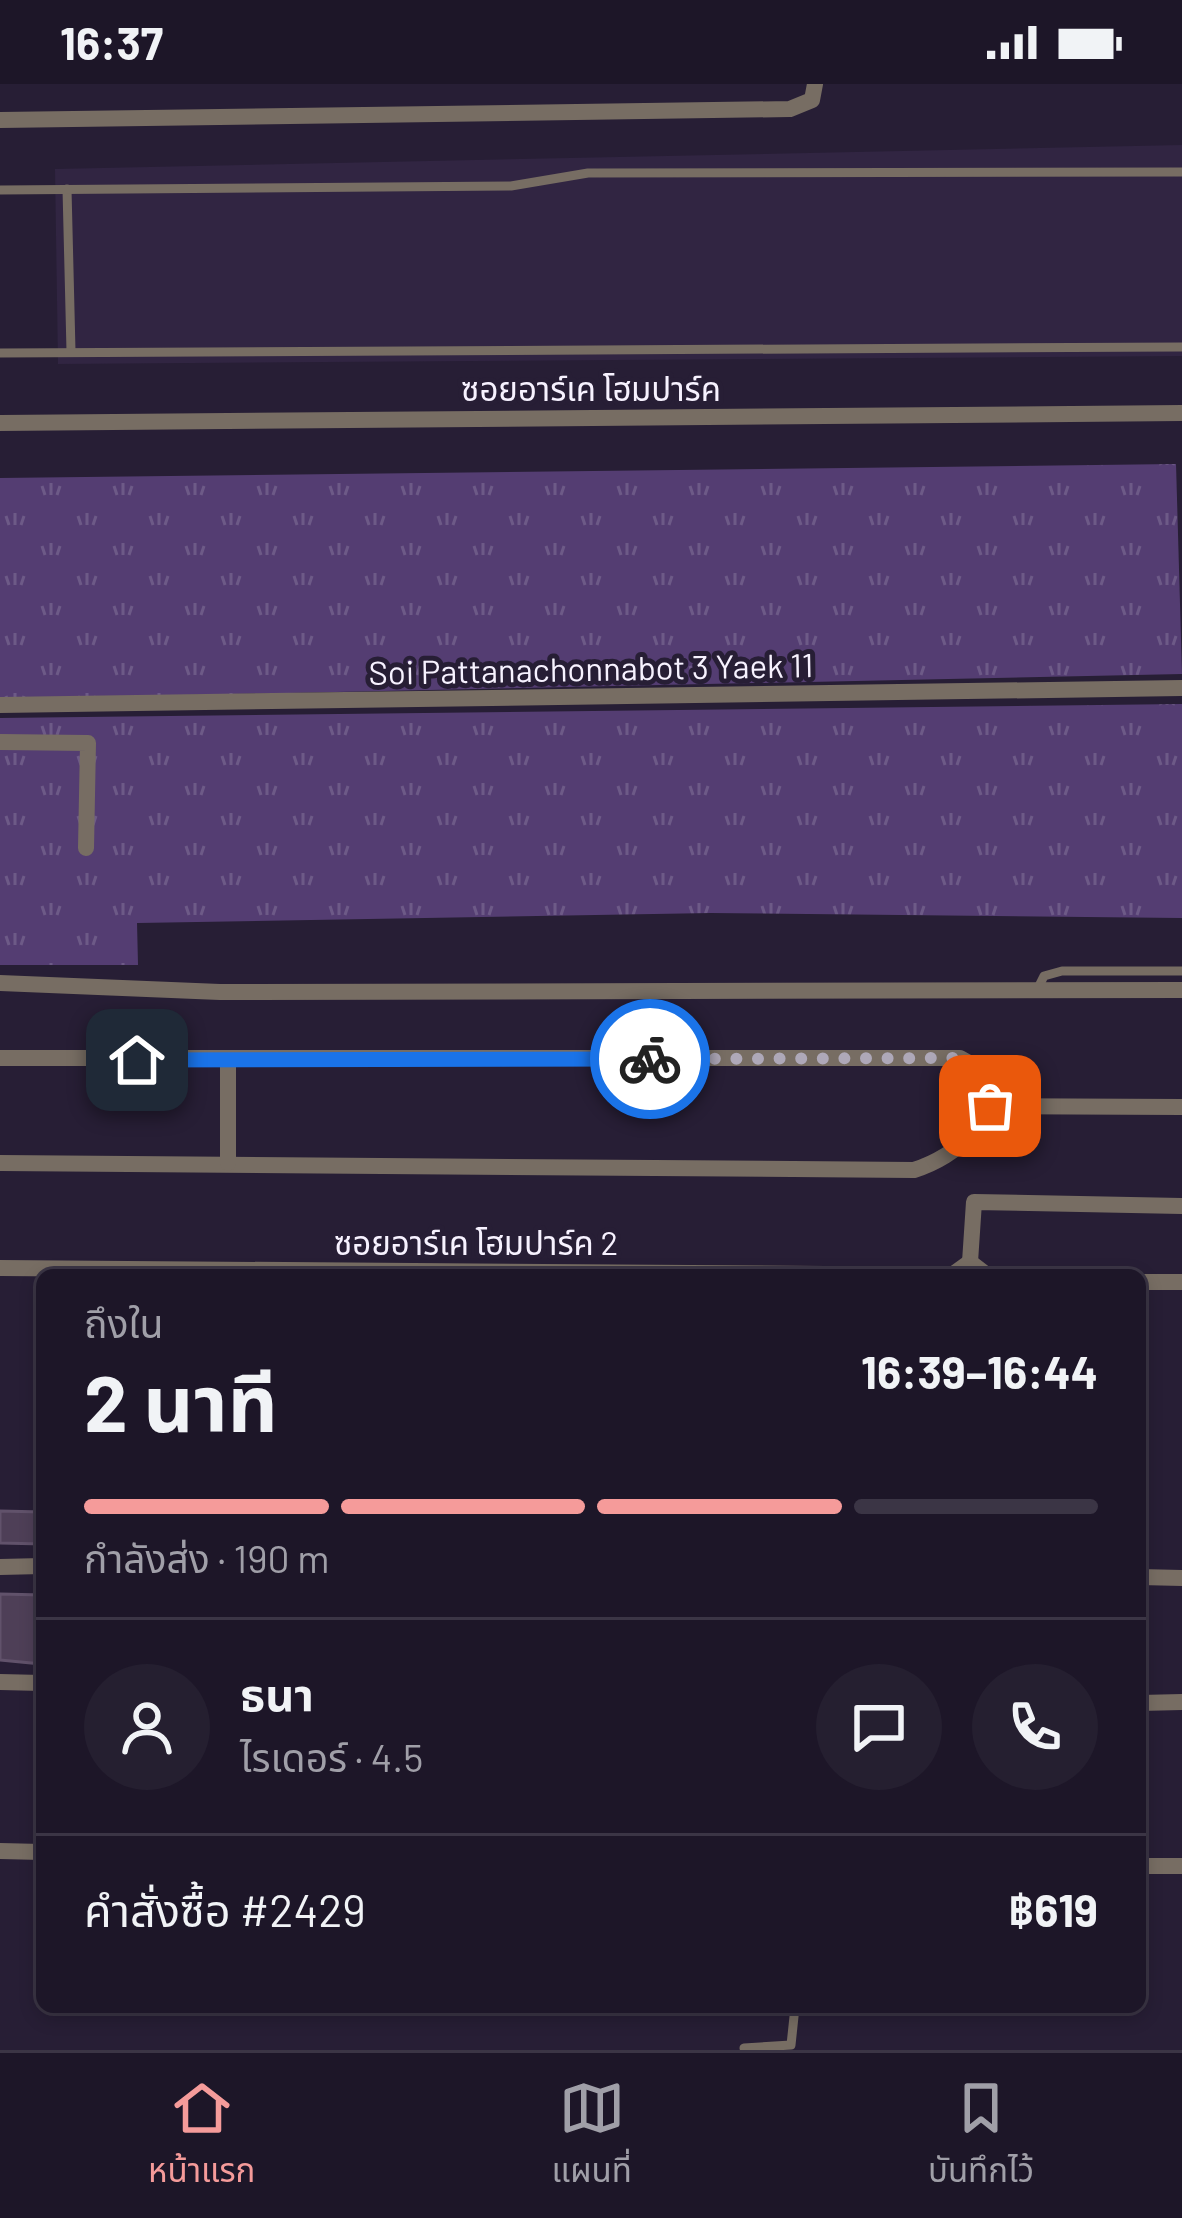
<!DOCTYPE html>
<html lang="th">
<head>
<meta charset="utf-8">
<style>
  body { margin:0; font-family:Barlow,"Noto Sans Thai",sans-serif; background:#251f30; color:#f1f3f6; height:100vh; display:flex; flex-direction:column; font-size:45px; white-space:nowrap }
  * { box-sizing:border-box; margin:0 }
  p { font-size:39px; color:#a09fa8 }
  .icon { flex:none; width:66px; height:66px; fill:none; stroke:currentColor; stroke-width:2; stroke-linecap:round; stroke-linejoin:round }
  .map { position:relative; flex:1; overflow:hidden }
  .panel { position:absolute; left:36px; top:1185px; width:1110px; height:744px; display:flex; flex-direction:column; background:#1d1628; border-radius:18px; box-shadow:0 6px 18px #0003,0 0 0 3px #3b3545 }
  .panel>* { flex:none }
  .pin { position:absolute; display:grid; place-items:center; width:102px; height:102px; color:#fff; margin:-51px; border-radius:24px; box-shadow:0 6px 18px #0006 }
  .courier { position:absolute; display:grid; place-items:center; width:120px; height:120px; margin:-60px; border:9px solid #1a73e8; border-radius:50%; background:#fff; color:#222; box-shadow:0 3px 15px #0007 }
  .overview em { font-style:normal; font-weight:700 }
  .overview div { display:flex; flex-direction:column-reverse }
  .overview { display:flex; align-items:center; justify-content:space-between; height:204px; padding:0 48px }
  h1 { font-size:78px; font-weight:700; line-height:90px }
  .bar { display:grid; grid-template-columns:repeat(4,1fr); gap:18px 12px; align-content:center; height:144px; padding:0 48px }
  .bar i { height:15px; border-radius:9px; background:#3b3545 }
  .bar .on { background:#f59b9a }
  .bar p { grid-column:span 4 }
  .line { display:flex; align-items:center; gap:30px; padding:0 48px; border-top:3px solid #3b3545 }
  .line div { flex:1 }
  .round { display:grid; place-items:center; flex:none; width:126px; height:126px; border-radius:63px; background:#251f30 }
  .status { display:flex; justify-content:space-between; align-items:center; height:84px; padding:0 60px; background:#1d1628; direction:ltr }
  .status svg { height:33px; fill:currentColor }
  .menu { display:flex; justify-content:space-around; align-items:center; height:168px; border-top:3px solid #3b3545; background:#1d1628; font-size:33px; color:#a09fa8 }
  .menu a { display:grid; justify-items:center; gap:6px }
  .menu .on { color:#f59b9a }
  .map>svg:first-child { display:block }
  .built { fill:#312542 }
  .grass { fill:url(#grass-tufts) }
  .building { fill:#4e3f57; stroke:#61526b; stroke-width:3 }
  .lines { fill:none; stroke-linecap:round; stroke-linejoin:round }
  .service { stroke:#776d63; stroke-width:9 }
  .minor { stroke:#776d63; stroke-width:16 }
  .done { stroke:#aea8b8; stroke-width:12; stroke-dasharray:0 21.6 }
  .route { stroke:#1a73e8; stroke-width:15 }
  .labels { text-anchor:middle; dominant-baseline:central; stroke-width:10; stroke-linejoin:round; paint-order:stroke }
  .street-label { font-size:33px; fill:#f7f2ff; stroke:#271e35 }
</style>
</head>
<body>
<div class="status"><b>16:37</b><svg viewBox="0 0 49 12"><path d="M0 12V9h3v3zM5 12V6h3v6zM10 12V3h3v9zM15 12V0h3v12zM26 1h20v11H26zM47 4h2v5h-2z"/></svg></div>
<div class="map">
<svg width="1182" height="1966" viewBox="0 0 1182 1966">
  <defs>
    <pattern id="grass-tufts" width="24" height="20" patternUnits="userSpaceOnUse" patternTransform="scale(3)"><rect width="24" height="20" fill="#543d72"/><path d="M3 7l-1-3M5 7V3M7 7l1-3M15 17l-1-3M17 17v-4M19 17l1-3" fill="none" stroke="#6d5a87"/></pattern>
  </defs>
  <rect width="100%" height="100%" fill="#271e35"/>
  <polygon class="built" points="1182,61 1182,272 58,280 55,85"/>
  <g class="grass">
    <polygon points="1176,380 1182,590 0,615 0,394"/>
    <polygon points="1182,620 1182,834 711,829 137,839 138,881 0,881 0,634"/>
  </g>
  <g class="building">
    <polygon points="0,1427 42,1428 42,1460 0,1459"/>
    <polygon points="0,1510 42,1511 42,1580 0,1576"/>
  </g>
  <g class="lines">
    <g class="service">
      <polyline points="67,105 71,267"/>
      <polyline points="0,106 511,102 588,89 1182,88"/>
      <polyline points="0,269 1182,263"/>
      <polyline points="1037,906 1044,892 1062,887 1182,887"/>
      <polyline points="744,1964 791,1961 795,1923"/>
    </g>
    <g class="minor">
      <polyline points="0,36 790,25 812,16 815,0"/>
      <polyline points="0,339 1182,329"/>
      <polyline points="0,621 1182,604"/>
      <polyline points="0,658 88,659 86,764"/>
      <polyline points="0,899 220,908 1182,906"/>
      <path d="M0 974H960L985 988C1003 1034 956 1073 914 1086L0 1079"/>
      <polyline points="990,1022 1182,1023"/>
      <polyline points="228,1079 228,977"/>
      <polyline points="970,1178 974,1118 1182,1122"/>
      <polyline points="0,1184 952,1191 970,1178 987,1191"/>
      <polyline points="1140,1198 1182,1198"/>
      <polyline points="0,1483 42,1482"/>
      <polyline points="1140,1493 1182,1494"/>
      <polyline points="0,1598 42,1599"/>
      <polyline points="1140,1619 1182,1618"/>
      <polyline points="0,1767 42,1768"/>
      <polyline points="1140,1782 1182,1782"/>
    </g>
  </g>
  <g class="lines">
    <polyline class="done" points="650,975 960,974 985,988 990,1022"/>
    <polyline class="route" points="137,976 650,975"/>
  </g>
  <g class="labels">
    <g class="street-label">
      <text x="591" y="304">ซอยอาร์เค โฮมปาร์ค</text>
      <text transform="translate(591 584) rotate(-1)">Soi Pattanachonnabot 3 Yaek 11</text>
      <text x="476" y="1158">ซอยอาร์เค โฮมปาร์ค 2</text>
    </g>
  </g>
</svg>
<div class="pin" style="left:990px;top:1022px;background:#ea580c"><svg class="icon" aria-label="bag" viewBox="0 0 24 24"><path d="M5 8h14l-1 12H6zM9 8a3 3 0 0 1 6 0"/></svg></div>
<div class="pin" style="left:137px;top:976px;background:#1f2937"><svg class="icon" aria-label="home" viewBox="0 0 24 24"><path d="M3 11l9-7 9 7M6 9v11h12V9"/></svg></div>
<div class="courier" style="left:650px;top:975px"><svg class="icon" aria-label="bike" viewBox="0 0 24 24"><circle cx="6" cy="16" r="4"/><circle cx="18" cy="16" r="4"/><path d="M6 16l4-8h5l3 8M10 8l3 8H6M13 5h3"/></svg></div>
<section class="panel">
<div class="overview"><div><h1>2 นาที</h1><p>ถึงใน</p></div><em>16:39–16:44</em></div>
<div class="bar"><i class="on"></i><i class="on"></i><i class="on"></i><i></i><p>กำลังส่ง · 190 m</p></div>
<div class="line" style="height:216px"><a class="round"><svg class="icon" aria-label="person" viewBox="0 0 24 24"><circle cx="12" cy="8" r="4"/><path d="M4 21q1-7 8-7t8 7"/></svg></a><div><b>ธนา</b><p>ไรเดอร์ · 4.5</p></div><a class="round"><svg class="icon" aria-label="chat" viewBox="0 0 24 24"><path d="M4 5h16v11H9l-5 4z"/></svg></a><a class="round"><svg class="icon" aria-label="phone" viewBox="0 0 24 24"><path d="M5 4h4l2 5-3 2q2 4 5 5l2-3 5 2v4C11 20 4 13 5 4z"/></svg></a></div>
<div class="line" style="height:156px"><div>คำสั่งซื้อ #2429</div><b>฿619</b></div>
</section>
</div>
<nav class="menu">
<a class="on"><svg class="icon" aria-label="home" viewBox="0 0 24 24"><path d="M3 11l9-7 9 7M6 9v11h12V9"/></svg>หน้าแรก</a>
<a><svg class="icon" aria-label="map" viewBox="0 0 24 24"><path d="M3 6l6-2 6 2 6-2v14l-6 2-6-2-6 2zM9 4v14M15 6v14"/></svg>แผนที่</a>
<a><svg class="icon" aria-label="saved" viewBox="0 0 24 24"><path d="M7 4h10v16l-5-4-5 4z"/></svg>บันทึกไว้</a>
</nav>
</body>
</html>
